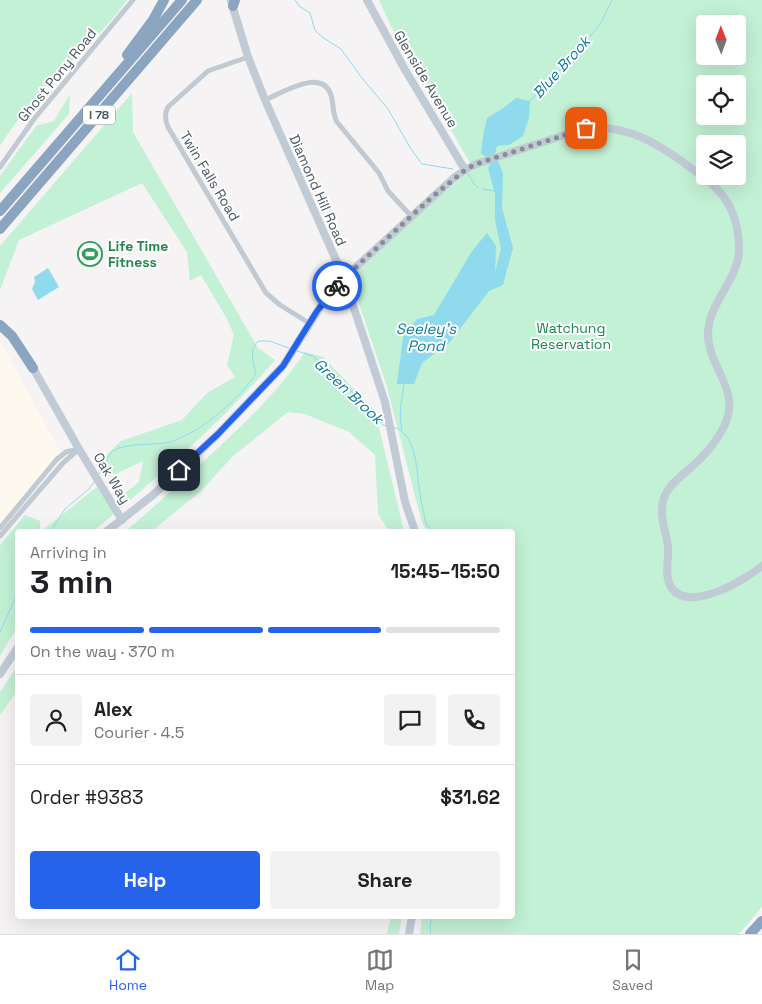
<!DOCTYPE html>
<html lang="en">
<head>
<meta charset="utf-8">
<style>
  body { margin:0; font-family:"Space Grotesk",sans-serif; background:#f2f2f2; color:#202124; height:100vh; display:flex; flex-direction:column; font-size:19px; white-space:nowrap }
  * { box-sizing:border-box; margin:0 }
  p { font-size:16px; color:#757577 }
  .icon { flex:none; width:28px; height:28px; fill:none; stroke:currentColor; stroke-width:2; stroke-linecap:round; stroke-linejoin:round }
  .map { position:relative; flex:1; overflow:hidden }
  .sheet { position:absolute; left:15px; top:529px; width:500px; height:390px; display:flex; flex-direction:column; background:#fff; border-radius:5px; box-shadow:0 5px 20px #0002 }
  .sheet>* { flex:none }
  .needle { width:32px; rotate:359deg }
  .buttons { position:absolute; left:696px; top:15px; display:grid; gap:10px }
  .buttons a { display:grid; place-items:center; width:50px; height:50px; border-radius:5px; background:#fff; box-shadow:0 5px 20px #0002; font-size:25px }
  .pin { position:absolute; display:grid; place-items:center; width:42px; height:42px; color:#fff; margin:-21px; border-radius:10px; box-shadow:0 2px 8px #0006 }
  .courier { position:absolute; display:grid; place-items:center; width:50px; height:50px; margin:-25px; border:4px solid #2563eb; border-radius:50%; background:#fff; color:#222; box-shadow:0 1px 6px #0007 }
  .summary em { font-style:normal; font-weight:600 }
  .summary div { display:flex; flex-direction:column-reverse }
  .summary { display:flex; align-items:center; justify-content:space-between; height:85px; padding:0 15px }
  h1 { font-size:32px; font-weight:600; line-height:38px }
  .bar { display:grid; grid-template-columns:repeat(4,1fr); gap:8px 5px; align-content:center; height:60px; padding:0 15px }
  .bar i { height:6px; border-radius:4px; background:#e0e0e0 }
  .bar .selected { background:#2563eb }
  .bar p { grid-column:span 4 }
  .line { display:flex; align-items:center; gap:12px; padding:0 15px; border-top:1px solid #e0e0e0 }
  .line div { flex:1 }
  .round { display:grid; place-items:center; flex:none; width:52px; height:52px; border-radius:5px; background:#f2f2f2 }
  .cta { display:flex; gap:10px; margin-top:auto; padding:10px 15px }
  .cta a { flex:1; height:58px; border-radius:5px; background:#2563eb; color:#fff; font-size:20px; font-weight:600; line-height:58px; text-align:center }
  .cta a+a { background:#f2f2f2; color:#202124 }
  .dock { display:flex; justify-content:space-around; align-items:center; height:70px; border-top:1px solid #e0e0e0; background:#fff; font-size:14px; color:#757577 }
  .dock a { display:grid; justify-items:center; gap:2px }
  .dock .selected { color:#2563eb }
  .map>svg:first-child { display:block }
  .commercial { fill:#fdf9ef }
  .green { fill:#c3f1d5; fill-rule:evenodd }
  .water { fill:#90daee }
  .lines { fill:none; stroke-linecap:round; stroke-linejoin:round }
  .stream { stroke:#90daee; stroke-width:1 }
  .street { stroke:#c1cad2; stroke-width:5 }
  .secondary { stroke:#c1cbd6; stroke-width:8 }
  .highway { stroke:#8ba5c1; stroke-width:10 }
  .done { stroke:#868d94; stroke-width:5; stroke-dasharray:0 9 }
  .route { stroke:#2563eb; stroke-width:6 }
  .labels { text-anchor:middle; dominant-baseline:central; stroke-width:4; stroke-linejoin:round; paint-order:stroke }
  .shield { fill:#fff; stroke:#808990; stroke-width:1 }
  .shield-label { font-size:12px; font-weight:bold; fill:#4a5661 }
  .street-label { font-size:14px; fill:#4a5661; stroke:#fff }
  .leisure-label { font-size:14px; font-weight:bold; fill:#27864d; stroke:#fff; text-anchor:start }
  .park-label { font-size:14px; fill:#17864f; stroke:#fff }
  .water-label { font-size:15px; font-style:italic; fill:#0c7c9b; stroke:#fff }
</style>
</head>
<body>
<div class="map">
<svg width="762" height="934" viewBox="0 0 762 934">
  <rect width="100%" height="100%" fill="#f5f3f3"/>
  <polygon class="commercial" points="0,340 61,453 0,524"/>
  <g class="green">
    <path d="M0 0H127C120 9 113 19 105 27 69 66 28 100 0 146Z"/>
    <path d="M379 0H762V907L739 934H420L422 916H512V531H428L422 523 387 387 352 283 354 275 415 218 461 178 474 170 390 24ZM705 24H738V56H705ZM705 84H738V116H705ZM705 144H738V176H705Z"/>
    <path d="M132 93 133 132 258 348 275 360C229 414 175 462 121 508L115 501 139 482 143 461 105 479 97 464 121 441 182 420 207 393 235 377 227 365 234 335 227 319 201 275 190 281 187 252 142 183 19 240 0 290V246Z"/>
    <polygon points="70,94 69,114 0,193 0,176 36,126 54,121"/>
    <path d="M305 352 323 357 375 411 404 531H389L378 514 375 455 349 432 305 414 288 412 232 457 200 492 152 531H126C153 508 179 484 206 459 242 426 278 392 305 352Z"/>
    <polygon points="97,487 115,513 94,531 42,531"/>
    <polygon points="25,515 40,521 40,531 18,531 17,627 0,656 0,545"/>
    <polygon points="17,666 17,691 0,715 0,692"/>
    <polygon points="391,916 402,916 399,934 387,934"/>
  </g>
  <g class="water">
    <polygon points="516,98 530,101 529,118 523,136 509,145 497,146 495,154 503,173 502,208 513,248 503,285 489,291 450,342 422,363 414,384 397,384 403,337 417,319 434,315 472,251 487,233 496,246 495,272 501,249 495,220 495,194 488,168 490,164 487,157 481,154 483,136 487,118 502,109"/>
    <polygon points="48,268 59,287 38,300 32,289 35,282 34,277"/>
  </g>
  <g class="lines">
    <g class="stream">
      <polyline points="295,0 299,6 310,13 315,30 322,37 341,49 362,78 388,109 411,149 422,164 453,169"/>
      <polyline points="528,103 572,58 601,23 612,0"/>
      <polyline points="468,173 474,184 478,187"/>
      <polyline points="482,189 494,191"/>
      <polyline points="297,351 313,356 337,376 383,425 386,426"/>
      <path d="M393 427C418 433 416 472 420 493 421 503 424 513 426 524L432 531"/>
      <path d="M402 430C398 415 402 399 404 384"/>
      <path d="M99 474C104 467 106 457 113 451 126 442 155 446 170 442 200 433 238 400 256 374 253 362 249 350 258 341H270L291 349"/>
      <polyline points="51,531 65,509 89,489 94,482"/>
      <polyline points="0,632 18,592"/>
      <polyline points="431,934 430,926 432,916"/>
    </g>
    <g class="street">
      <path d="M248 57 208 71 168 107C164 114 165 120 168 127L266 293 280 305 309 323"/>
      <path d="M265 100C282 93 322 67 331 95 334 104 332 113 337 122L379 173 388 191 411 216"/>
      <polyline points="0,167 34,119 133,0"/>
      <polyline points="0,528 57,459 66,452 79,449"/>
      <polyline points="0,536 63,463 79,449"/>
    </g>
    <g class="secondary">
      <polyline points="367,0 404,68 465,170"/>
      <polyline points="231,1 248,57 265,100 344,278 385,402 405,502 415,531"/>
      <polyline points="33,368 79,449 122,520"/>
      <path d="M107 531 153 495 218 434 283 366 324 301 344 278 455 177 465 170 476 164 586 128C629 124 662 146 695 171 706 180 720 189 727 202 736 216 740 237 739 253 736 282 709 303 708 333 707 364 738 388 727 419 722 434 708 452 697 462 686 473 669 483 664 498 658 514 666 531 668 546 669 560 664 576 671 587 688 614 745 580 762 566"/>
      <polyline points="0,674 18,647"/>
      <polyline points="409,934 412,916"/>
    </g>
    <g class="highway">
      <polyline points="233,6 235,0"/>
      <polyline points="127,55 153,20 164,0"/>
      <polyline points="0,211 182,0"/>
      <polyline points="0,229 197,0"/>
      <polyline points="0,325 12,336 33,368"/>
      <polyline points="750,934 762,921"/>
    </g>
  </g>
  <g class="lines">
    <polyline class="done" points="337,286 344,278 431,198 465,170 476,164 586,128"/>
    <polyline class="route" points="179,470 218,434 283,366 317,311 337,286"/>
  </g>
  <defs>
    <symbol id="stadium-ring" viewBox="-11 -11 22 22"><circle r="9.5" fill="#fff" stroke="#2e9e5b" stroke-width="1.5"/><path d="M0-5a6.5 5 0 1 0 0 10a6.5 5 0 1 0 0-10ZM-3.5-1.8h7v3.6h-7Z" fill="#2e9e5b"/></symbol>
  </defs>
  <g fill-rule="evenodd">
    <use href="#stadium-ring" x="76" y="240" width="28" height="28"/>
  </g>
  <g class="labels">
    <rect class="shield" x="83" y="105.5" width="32" height="19" rx="4"/>
    <g class="shield-label">
      <text x="99" y="115">I 78</text>
    </g>
    <g class="street-label">
      <text transform="translate(57 75) rotate(-51)">Ghost Pony Road</text>
      <text transform="translate(426 79) rotate(59)">Glenside Avenue</text>
      <text transform="translate(210 176) rotate(59)">Twin Falls Road</text>
      <text transform="translate(318 190) rotate(66)">Diamond Hill Road</text>
      <text transform="translate(112 478) rotate(59)">Oak Way</text>
    </g>
    <g class="leisure-label">
      <text x="108" y="246">Life Time<tspan x="108" dy="16">Fitness</tspan></text>
    </g>
    <g class="park-label">
      <text x="571" y="328">Watchung<tspan x="571" dy="16">Reservation</tspan></text>
    </g>
    <g class="water-label">
      <text transform="translate(561 67) rotate(-48)">Blue Brook</text>
      <text x="426" y="328">Seeley's<tspan x="426" dy="17">Pond</tspan></text>
      <text transform="translate(349 391) rotate(43)">Green Brook</text>
    </g>
  </g>
</svg>
<div class="buttons">
<a><svg class="needle" viewBox="-14 -14 28 28"><path d="M0-13l5 13h-10z" fill="#e53935"/><path d="M0 13l5-13h-10z" fill="#757577"/></svg></a>
<a><svg class="icon" aria-label="locate" viewBox="0 0 24 24"><circle cx="12" cy="12" r="6"/><path d="M12 2v4M12 18v4M2 12h4M18 12h4"/></svg></a>
<a><svg class="icon" aria-label="layers" viewBox="0 0 24 24"><path d="M12 4l9 5-9 5-9-5zM3 14l9 5 9-5"/></svg></a>
</div>
<div class="pin" style="left:586px;top:128px;background:#ea580c"><svg class="icon" aria-label="bag" viewBox="0 0 24 24"><path d="M5 8h14l-1 12H6zM9 8a3 3 0 0 1 6 0"/></svg></div>
<div class="pin" style="left:179px;top:470px;background:#1f2937"><svg class="icon" aria-label="home" viewBox="0 0 24 24"><path d="M3 11l9-7 9 7M6 9v11h12V9"/></svg></div>
<div class="courier" style="left:337px;top:286px"><svg class="icon" aria-label="bike" viewBox="0 0 24 24"><circle cx="6" cy="16" r="4"/><circle cx="18" cy="16" r="4"/><path d="M6 16l4-8h5l3 8M10 8l3 8H6M13 5h3"/></svg></div>
<section class="sheet">
<div class="summary"><div><h1>3 min</h1><p>Arriving in</p></div><em>15:45–15:50</em></div>
<div class="bar"><i class="selected"></i><i class="selected"></i><i class="selected"></i><i></i><p>On the way · 370 m</p></div>
<div class="line" style="height:90px"><a class="round"><svg class="icon" aria-label="person" viewBox="0 0 24 24"><circle cx="12" cy="8" r="4"/><path d="M4 21q1-7 8-7t8 7"/></svg></a><div><b>Alex</b><p>Courier · 4.5</p></div><a class="round"><svg class="icon" aria-label="chat" viewBox="0 0 24 24"><path d="M4 5h16v11H9l-5 4z"/></svg></a><a class="round"><svg class="icon" aria-label="phone" viewBox="0 0 24 24"><path d="M5 4h4l2 5-3 2q2 4 5 5l2-3 5 2v4C11 20 4 13 5 4z"/></svg></a></div>
<div class="line" style="height:65px"><div>Order #9383</div><b>$31.62</b></div>
<div class="cta"><a>Help</a><a>Share</a></div>
</section>
</div>
<nav class="dock">
<a class="selected"><svg class="icon" aria-label="home" viewBox="0 0 24 24"><path d="M3 11l9-7 9 7M6 9v11h12V9"/></svg>Home</a>
<a><svg class="icon" aria-label="map" viewBox="0 0 24 24"><path d="M3 6l6-2 6 2 6-2v14l-6 2-6-2-6 2zM9 4v14M15 6v14"/></svg>Map</a>
<a><svg class="icon" aria-label="saved" viewBox="0 0 24 24"><path d="M7 4h10v16l-5-4-5 4z"/></svg>Saved</a>
</nav>
</body>
</html>
